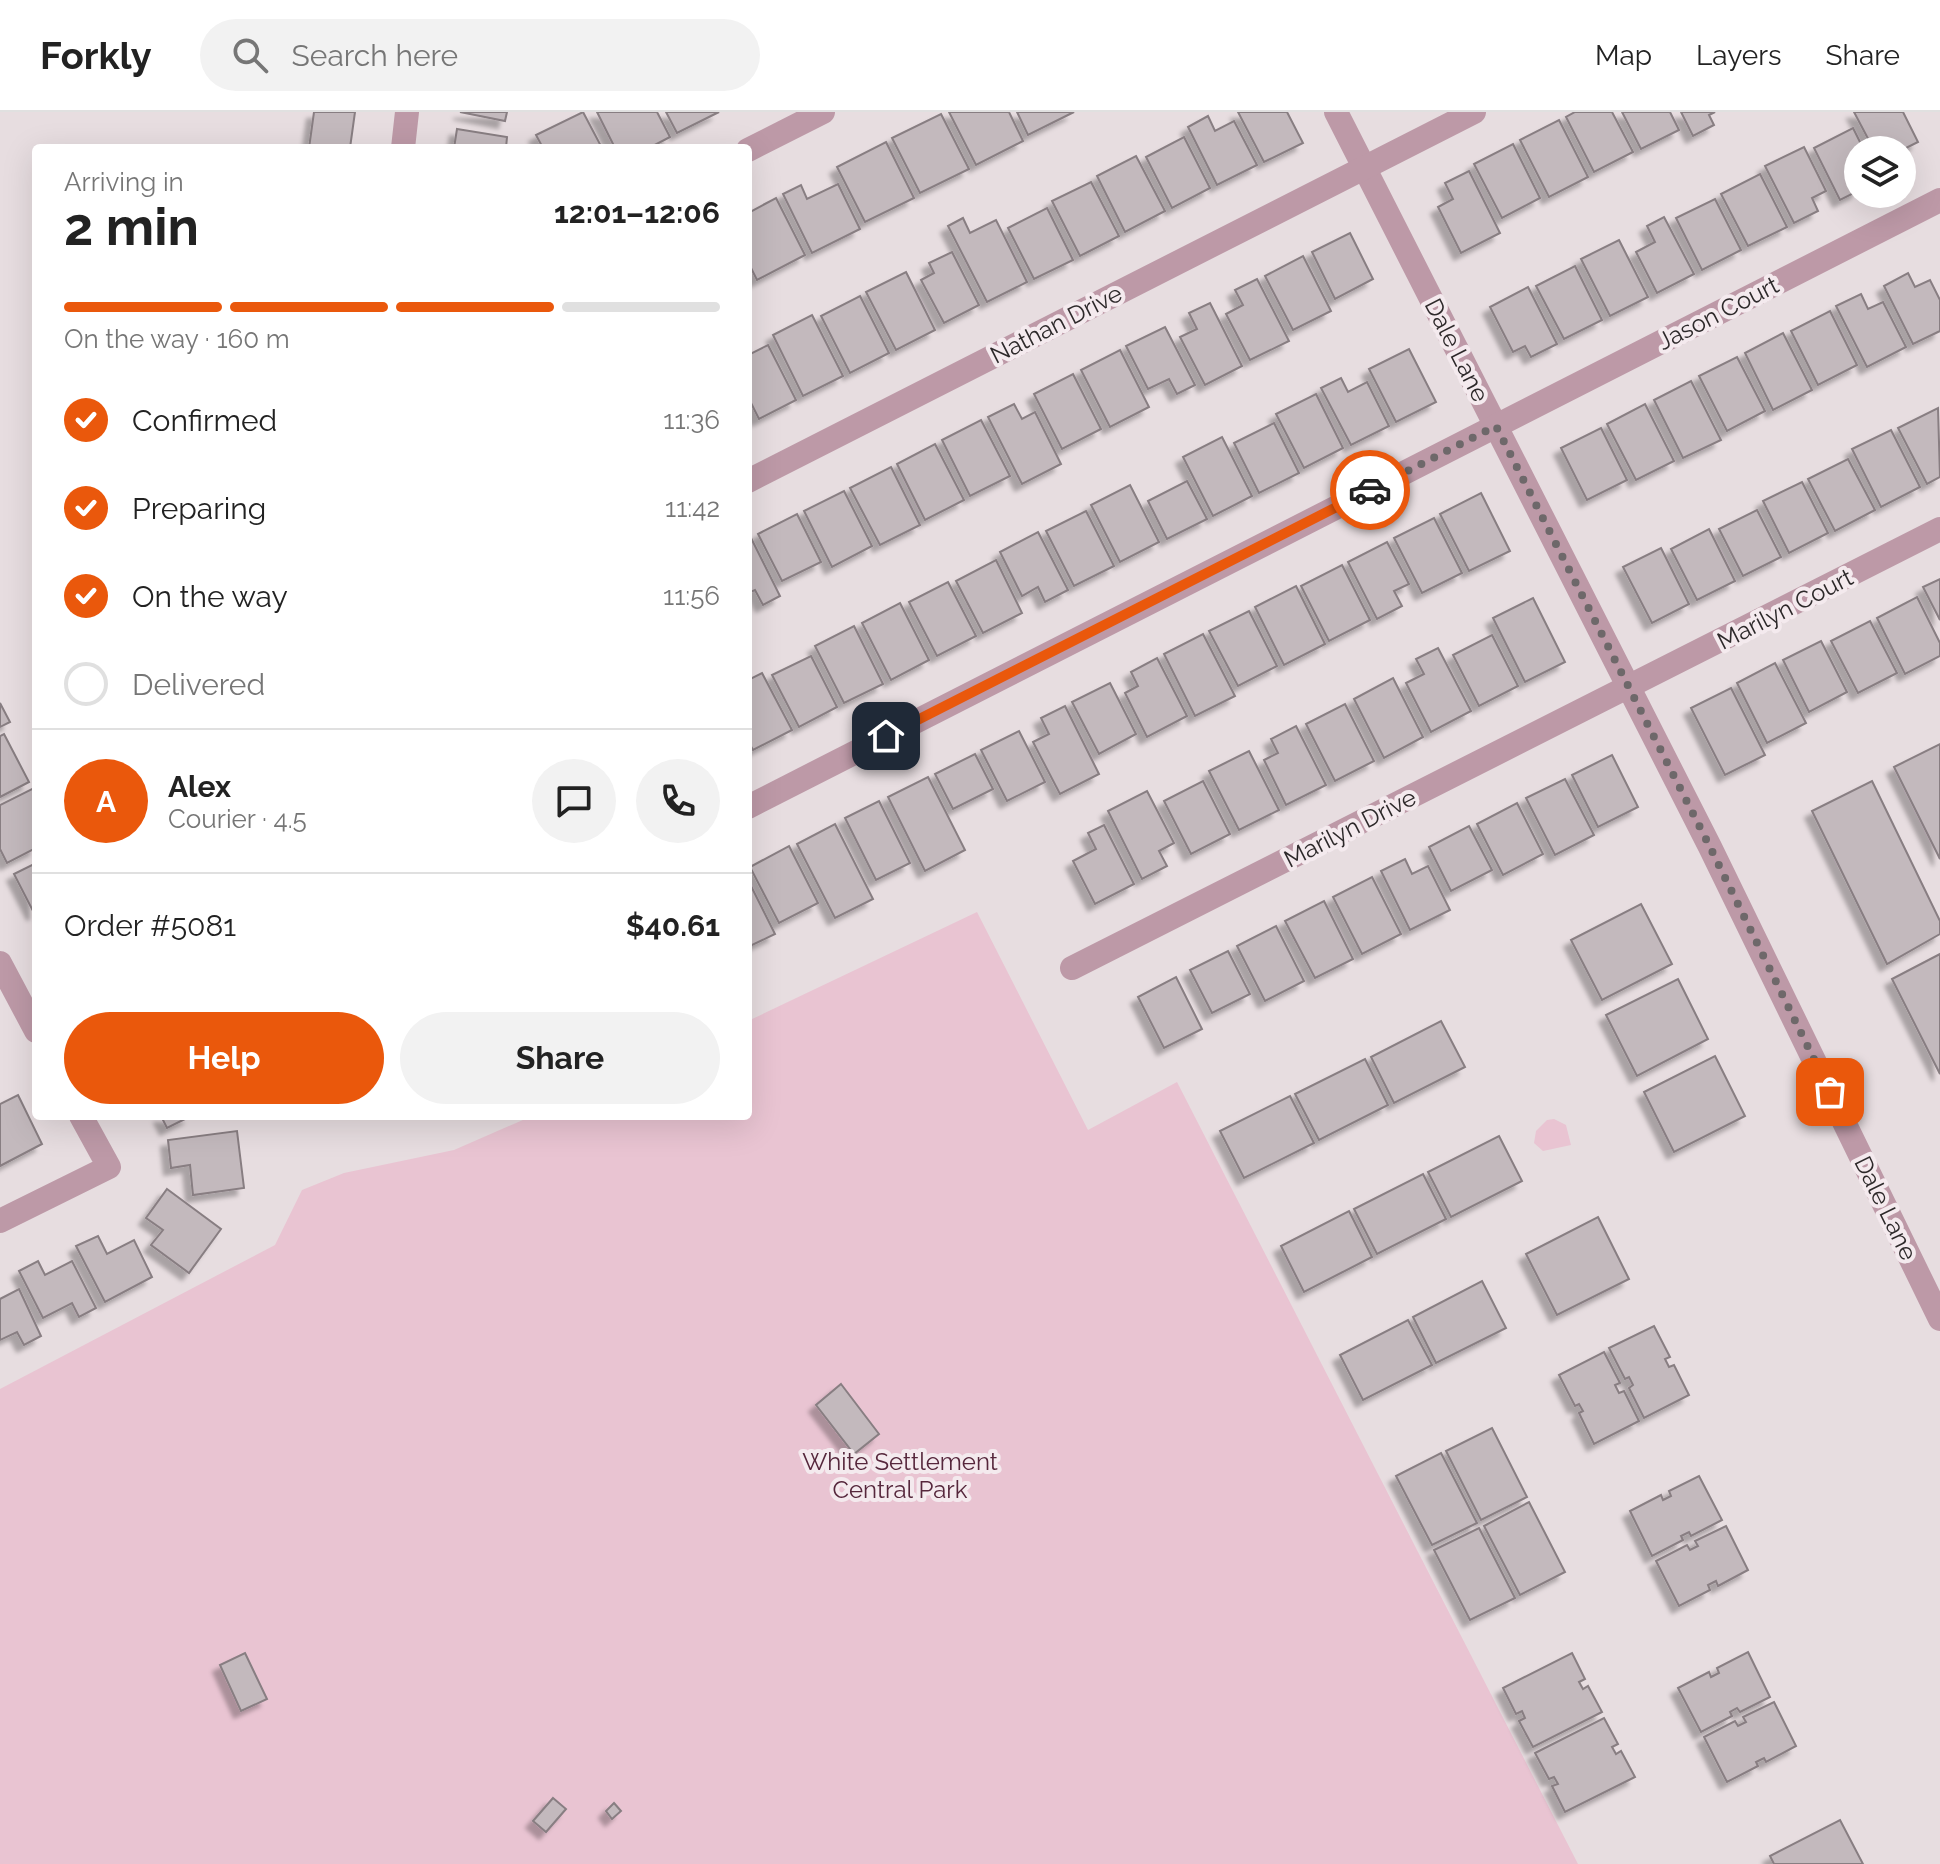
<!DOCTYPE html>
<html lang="en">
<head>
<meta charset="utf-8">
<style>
  body { margin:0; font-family:Raleway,sans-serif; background:#f2f2f2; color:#222; height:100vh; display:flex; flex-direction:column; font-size:30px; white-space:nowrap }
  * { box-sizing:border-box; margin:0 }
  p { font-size:26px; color:#767676 }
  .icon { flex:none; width:44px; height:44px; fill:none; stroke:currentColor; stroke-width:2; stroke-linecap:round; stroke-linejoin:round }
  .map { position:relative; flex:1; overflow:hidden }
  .panel { position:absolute; left:32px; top:32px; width:720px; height:976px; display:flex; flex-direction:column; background:#fff; border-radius:8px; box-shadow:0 8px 32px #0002 }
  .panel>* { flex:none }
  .fabs { position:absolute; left:1844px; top:24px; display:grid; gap:16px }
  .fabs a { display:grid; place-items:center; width:72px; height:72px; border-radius:50%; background:#fff; box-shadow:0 8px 32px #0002; font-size:40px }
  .pin { position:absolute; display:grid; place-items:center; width:68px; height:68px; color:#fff; margin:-34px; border-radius:16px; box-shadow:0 4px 12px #0006 }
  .courier { position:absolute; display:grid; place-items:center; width:80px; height:80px; margin:-40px; border:6px solid #ea580c; border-radius:50%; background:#fff; color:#222; box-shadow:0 2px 10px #0007 }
  .overview em { font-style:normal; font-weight:700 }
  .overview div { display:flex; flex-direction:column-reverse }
  .overview { display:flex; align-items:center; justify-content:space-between; height:136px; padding:0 32px }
  h1 { font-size:52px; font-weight:700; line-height:60px }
  .bar { display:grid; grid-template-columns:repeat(4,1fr); gap:12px 8px; align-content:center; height:96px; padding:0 32px }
  .bar i { height:10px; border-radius:6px; background:#e0e0e0 }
  .bar .active { background:#ea580c }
  .bar p { grid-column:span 4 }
  .line { display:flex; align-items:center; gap:20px; padding:0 32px; border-top:2px solid #e0e0e0 }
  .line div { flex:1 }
  .round { display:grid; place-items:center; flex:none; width:84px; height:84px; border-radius:42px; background:#f2f2f2 }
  ol { padding:0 32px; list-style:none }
  li { display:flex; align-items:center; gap:24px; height:88px }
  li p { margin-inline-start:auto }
  li .icon { padding:8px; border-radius:50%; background:#ea580c; color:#fff; stroke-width:4 }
  li:last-child { color:#767676 }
  li i { width:44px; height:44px; border:4px solid #e0e0e0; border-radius:50% }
  .action { display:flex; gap:16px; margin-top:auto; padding:16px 32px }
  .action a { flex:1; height:92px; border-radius:48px; background:#ea580c; color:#fff; font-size:32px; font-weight:700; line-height:92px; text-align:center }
  .action a+a { background:#f2f2f2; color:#222 }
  header { display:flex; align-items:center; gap:48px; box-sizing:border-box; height:112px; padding:0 40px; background:#fff; border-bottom:2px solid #e0e0e0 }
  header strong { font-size:38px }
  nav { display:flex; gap:44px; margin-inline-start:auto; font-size:28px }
  .search { width:560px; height:72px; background:#f2f2f2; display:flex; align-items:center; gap:20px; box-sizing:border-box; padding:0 28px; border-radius:44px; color:#767676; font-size:30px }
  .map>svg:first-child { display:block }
  .green { fill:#e9c4d2 }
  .building { fill:#c3b9bd; stroke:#887e82; stroke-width:2; filter:url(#shadow) }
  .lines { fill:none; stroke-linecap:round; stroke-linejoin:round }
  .minor { stroke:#bd99a7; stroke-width:24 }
  .done { stroke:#6e686a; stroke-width:8; stroke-dasharray:0 14.4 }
  .route { stroke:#ea580c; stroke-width:10 }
  .labels { text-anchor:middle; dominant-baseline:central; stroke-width:8; stroke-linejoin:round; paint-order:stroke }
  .street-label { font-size:24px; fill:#2d292a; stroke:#f4eaee }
  .park-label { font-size:24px; fill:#56273c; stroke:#f4eaee }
</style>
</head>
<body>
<header>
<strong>Forkly</strong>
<div class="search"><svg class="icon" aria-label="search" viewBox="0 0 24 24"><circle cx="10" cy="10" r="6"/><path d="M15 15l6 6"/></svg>Search here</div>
<nav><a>Map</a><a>Layers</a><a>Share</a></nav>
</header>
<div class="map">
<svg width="1940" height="1752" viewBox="0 0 1940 1752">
  <defs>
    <filter id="shadow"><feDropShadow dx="-7" dy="7" stdDeviation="2" flood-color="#0004"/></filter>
  </defs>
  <rect width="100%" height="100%" fill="#e7dde0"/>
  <g class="green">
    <polygon points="977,800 1088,1018 1177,970 1578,1752 0,1752 0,1277 275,1133 302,1078 344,1061 454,1038 532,1004 748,1004 748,909"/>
    <polygon points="1554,1007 1566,1013 1571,1033 1543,1039 1534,1031 1536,1019 1547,1008"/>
  </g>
  <g class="building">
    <polygon points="314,0 355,0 350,36 309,36"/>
    <polygon points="460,0 507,0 505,9"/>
    <polygon points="583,0 602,36 543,36 536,23"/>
    <polygon points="597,0 657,0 670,25 649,36 615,36"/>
    <polygon points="666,0 719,0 677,21"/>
    <polygon points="949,0 1009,0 1023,29 976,53"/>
    <polygon points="1017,0 1074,0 1028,23"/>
    <polygon points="1238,0 1287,0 1303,31 1264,50"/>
    <polygon points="1575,0 1612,0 1633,40 1594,60 1566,5"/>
    <polygon points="1622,0 1670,0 1679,18 1641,37"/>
    <polygon points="1681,0 1715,0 1709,3 1714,13 1693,24"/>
    <polygon points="1854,0 1903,0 1918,30 1902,38 1874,38"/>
    <polygon points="941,2 969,57 920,81 892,26"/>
    <polygon points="1208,4 1215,19 1234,9 1257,53 1217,73 1188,15"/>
    <polygon points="1559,8 1588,65 1549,85 1520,28"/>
    <polygon points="1853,16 1864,38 1858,38 1858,79 1840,88 1814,36"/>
    <polygon points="457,17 507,25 506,36 454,36"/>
    <polygon points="1184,25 1210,76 1172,96 1146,45"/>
    <polygon points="886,30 914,86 865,110 837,55"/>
    <polygon points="1513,32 1540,86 1502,106 1474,52"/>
    <polygon points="1804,35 1826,79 1812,86 1818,99 1794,111 1765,54"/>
    <polygon points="1136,44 1165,99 1125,120 1097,64"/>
    <polygon points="1469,59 1500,121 1461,141 1438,95 1453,87 1445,71"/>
    <polygon points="1760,62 1787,115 1748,134 1721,82"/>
    <polygon points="1091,70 1119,124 1080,144 1052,89"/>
    <polygon points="838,72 860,117 812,141 783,82 801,73 807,87"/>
    <polygon points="776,86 805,143 757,168 748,150 748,101"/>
    <polygon points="1715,87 1741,138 1702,158 1676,106"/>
    <polygon points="1047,96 1073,148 1034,167 1008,116"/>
    <polygon points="1664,105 1694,162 1657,181 1636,140 1655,130 1647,114"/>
    <polygon points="963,106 970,121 996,108 1027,170 987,190 948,114"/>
    <polygon points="1350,121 1373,167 1335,187 1312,140"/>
    <polygon points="1619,128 1648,185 1610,204 1581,147"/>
    <polygon points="952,140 979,193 944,211 921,168 934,161 929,151"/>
    <polygon points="1303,144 1331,199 1293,218 1265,164"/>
    <polygon points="1575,154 1602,208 1564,227 1536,174"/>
    <polygon points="906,160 935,218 896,238 866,180"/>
    <polygon points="1908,161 1915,175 1930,168 1940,188 1940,219 1913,232 1884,174"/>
    <polygon points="1257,167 1289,229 1250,248 1226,202 1243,193 1235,178"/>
    <polygon points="1528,175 1557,232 1531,245 1525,234 1513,240 1490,195"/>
    <polygon points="1861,182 1868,197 1883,190 1906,235 1867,255 1836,194"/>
    <polygon points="860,184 889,241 850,261 821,204"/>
    <polygon points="1210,191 1242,254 1205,273 1180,225 1197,217 1189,201"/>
    <polygon points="1830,199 1857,253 1818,273 1791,219"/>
    <polygon points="812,203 843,264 803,284 773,223"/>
    <polygon points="1165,215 1195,273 1177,282 1169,267 1148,277 1126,234"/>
    <polygon points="1783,221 1812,278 1773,298 1745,241"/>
    <polygon points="768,233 796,288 759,307 748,285 748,243"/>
    <polygon points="1409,237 1436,290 1396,310 1369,257"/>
    <polygon points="1120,238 1149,295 1110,315 1081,258"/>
    <polygon points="1737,245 1765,299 1727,319 1699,264"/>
    <polygon points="1073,262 1101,317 1062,337 1034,282"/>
    <polygon points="1341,266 1348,280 1367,270 1389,314 1351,333 1321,276"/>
    <polygon points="1691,269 1721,328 1683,346 1654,288"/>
    <polygon points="1316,282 1343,336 1304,356 1276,302"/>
    <polygon points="1014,292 1022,307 1035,300 1061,352 1022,372 988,305"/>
    <polygon points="1645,292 1674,349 1636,368 1607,312"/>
    <polygon points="1938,296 1940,365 1927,372 1898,316"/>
    <polygon points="981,308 1010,364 970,384 942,328"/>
    <polygon points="1274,311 1299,361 1259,381 1234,331"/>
    <polygon points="1601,316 1627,368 1587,388 1561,336"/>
    <polygon points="1891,318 1920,375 1881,395 1852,337"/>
    <polygon points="1222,325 1252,384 1213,404 1183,345"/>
    <polygon points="935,332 964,388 925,408 897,352"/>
    <polygon points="1848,347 1875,398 1835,419 1808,367"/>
    <polygon points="891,355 920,413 880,433 850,376"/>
    <polygon points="1187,369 1207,407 1167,427 1148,389"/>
    <polygon points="1802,370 1828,421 1789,441 1763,389"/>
    <polygon points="1130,373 1159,430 1120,450 1091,393"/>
    <polygon points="844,379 872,434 832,455 804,399"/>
    <polygon points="1481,381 1510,439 1469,459 1440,402"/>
    <polygon points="1757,398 1781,445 1743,464 1719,417"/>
    <polygon points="1086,399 1114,454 1074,474 1046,419"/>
    <polygon points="797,402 821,450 782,469 758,422"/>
    <polygon points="1434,406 1462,461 1422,481 1394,426"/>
    <polygon points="1709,417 1735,469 1697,488 1671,437"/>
    <polygon points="1038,420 1068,478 1045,490 1038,475 1022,484 1000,440"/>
    <polygon points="751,426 780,484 763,493 755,478 748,481"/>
    <polygon points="1387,430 1409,472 1394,479 1402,494 1377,507 1348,450"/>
    <polygon points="1661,436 1689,492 1652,511 1623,455"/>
    <polygon points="996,448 1022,501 983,521 956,469"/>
    <polygon points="1342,453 1370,508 1329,529 1301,474"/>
    <polygon points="1940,467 1940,508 1923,475"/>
    <polygon points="948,470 976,524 937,544 909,490"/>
    <polygon points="1296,474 1325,532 1284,553 1255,495"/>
    <polygon points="1917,485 1940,531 1940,544 1905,562 1877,506"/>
    <polygon points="1533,486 1565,550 1525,570 1493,506"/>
    <polygon points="900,491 929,548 891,568 862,511"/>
    <polygon points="1249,499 1277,554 1238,574 1209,519"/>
    <polygon points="1870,509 1897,561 1858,581 1831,529"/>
    <polygon points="854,514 883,572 844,591 815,534"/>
    <polygon points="1203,522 1235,584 1195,604 1164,542"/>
    <polygon points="1492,523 1518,574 1479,594 1453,543"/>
    <polygon points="1821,529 1847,580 1809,600 1783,548"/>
    <polygon points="1438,536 1471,599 1431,620 1406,571 1424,562 1416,547"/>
    <polygon points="811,544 837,595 799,615 772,563"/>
    <polygon points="1157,546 1187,604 1147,625 1125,581 1138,574 1131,560"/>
    <polygon points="1775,551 1806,611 1767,631 1737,571"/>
    <polygon points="762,561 792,618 753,638 748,629 748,568"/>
    <polygon points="1393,566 1423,625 1384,646 1354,587"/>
    <polygon points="1110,571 1136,622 1099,642 1072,590"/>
    <polygon points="1731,576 1765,643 1725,663 1691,596"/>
    <polygon points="0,591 10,610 0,615"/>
    <polygon points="1345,592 1374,649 1335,669 1306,612"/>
    <polygon points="1065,594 1099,662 1060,682 1033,630 1049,622 1041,606"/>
    <polygon points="1296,614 1326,673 1286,693 1264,648 1278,641 1271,627"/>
    <polygon points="1019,619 1045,670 1007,689 981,638"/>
    <polygon points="4,622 29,670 0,685 0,624"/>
    <polygon points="1940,632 1940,747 1894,655"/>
    <polygon points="1249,639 1279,698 1239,718 1209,659"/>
    <polygon points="975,642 993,677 953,697 935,662"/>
    <polygon points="1612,643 1638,695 1598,715 1572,663"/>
    <polygon points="928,665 965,738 925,759 888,685"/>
    <polygon points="1565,667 1594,723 1555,743 1526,686"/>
    <polygon points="1203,669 1230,722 1191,742 1164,689"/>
    <polygon points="1872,669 1940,809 1940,822 1887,852 1812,699"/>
    <polygon points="36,675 36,736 7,751 0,737 0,693"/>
    <polygon points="1147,679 1174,731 1159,739 1167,754 1142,767 1108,699"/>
    <polygon points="879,689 910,751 876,768 845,706"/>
    <polygon points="1517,691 1543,742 1503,763 1477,712"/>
    <polygon points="835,712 873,787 835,806 797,732"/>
    <polygon points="1104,713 1134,772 1095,792 1073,749 1096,737 1088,721"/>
    <polygon points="1469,714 1492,758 1451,779 1429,735"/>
    <polygon points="789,734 818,791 779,811 750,755"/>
    <polygon points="1405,747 1412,762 1428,754 1450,798 1410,818 1381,759"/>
    <polygon points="36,751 36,800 34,801 14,762"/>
    <polygon points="1372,765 1401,822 1362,842 1333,785"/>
    <polygon points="748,768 775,822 748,835"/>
    <polygon points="1324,789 1353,847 1315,866 1285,809"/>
    <polygon points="1641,792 1672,852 1602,888 1571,828"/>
    <polygon points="1276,814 1304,869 1265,889 1237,834"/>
    <polygon points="1228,839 1250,882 1212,901 1190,858"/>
    <polygon points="1940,842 1940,962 1892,867"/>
    <polygon points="1176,865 1202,917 1164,936 1138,885"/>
    <polygon points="1678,867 1708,927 1637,964 1606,903"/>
    <polygon points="1441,909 1465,955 1394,991 1371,945"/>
    <polygon points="1715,944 1745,1004 1674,1040 1644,980"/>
    <polygon points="1365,947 1388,993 1319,1028 1295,982"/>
    <polygon points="18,983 42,1032 0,1054 0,992"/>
    <polygon points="1290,984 1314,1031 1244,1066 1220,1019"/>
    <polygon points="161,1004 191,1004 167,1016"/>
    <polygon points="237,1019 244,1076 193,1083 190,1053 171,1056 168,1028"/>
    <polygon points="1499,1024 1522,1069 1451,1105 1428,1060"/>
    <polygon points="1423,1062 1446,1107 1377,1142 1354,1097"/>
    <polygon points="167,1077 221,1117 189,1161 151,1133 163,1118 146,1106"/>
    <polygon points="1349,1099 1372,1145 1304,1180 1281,1134"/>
    <polygon points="1598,1105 1629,1167 1557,1203 1526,1142"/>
    <polygon points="98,1124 107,1142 134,1128 152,1165 105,1190 76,1134"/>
    <polygon points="38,1149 45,1163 72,1149 96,1196 79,1205 72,1191 43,1206 19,1159"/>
    <polygon points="1482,1169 1506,1216 1436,1251 1413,1205"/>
    <polygon points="19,1177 41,1224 24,1233 17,1220 0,1228 0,1187"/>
    <polygon points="1408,1208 1432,1253 1363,1288 1340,1243"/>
    <polygon points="1654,1214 1670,1245 1665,1247 1669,1255 1674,1253 1689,1283 1644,1306 1629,1276 1633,1273 1629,1265 1625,1267 1609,1236"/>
    <polygon points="1604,1240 1620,1271 1615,1273 1619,1281 1624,1279 1639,1309 1594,1332 1579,1301 1583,1299 1579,1292 1575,1294 1559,1263"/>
    <polygon points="841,1272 879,1322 854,1342 816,1293"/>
    <polygon points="1492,1316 1527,1385 1481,1408 1446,1339"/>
    <polygon points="1441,1341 1477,1411 1432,1433 1396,1364"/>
    <polygon points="1699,1364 1722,1408 1691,1424 1689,1420 1681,1424 1683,1428 1652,1444 1630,1399 1661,1383 1663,1388 1671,1384 1669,1379"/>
    <polygon points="1529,1390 1565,1460 1520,1483 1484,1414"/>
    <polygon points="1726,1414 1748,1458 1718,1474 1716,1469 1708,1473 1710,1478 1679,1494 1656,1449 1687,1433 1690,1438 1698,1434 1695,1429"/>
    <polygon points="1479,1416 1515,1486 1470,1508 1434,1438"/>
    <polygon points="1748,1540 1770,1585 1740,1600 1737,1596 1730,1600 1732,1604 1701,1620 1678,1576 1709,1560 1711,1565 1719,1561 1717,1556"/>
    <polygon points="245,1541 267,1587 241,1599 220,1553"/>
    <polygon points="1572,1541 1585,1567 1579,1570 1583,1577 1588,1574 1602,1600 1533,1635 1519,1609 1525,1606 1522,1599 1516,1602 1503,1576"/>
    <polygon points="1774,1590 1796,1634 1766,1650 1764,1646 1756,1650 1758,1654 1727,1670 1704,1625 1735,1609 1738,1614 1746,1610 1743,1605"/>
    <polygon points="1604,1606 1618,1632 1612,1635 1616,1642 1621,1639 1635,1665 1565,1700 1552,1674 1558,1672 1554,1665 1549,1667 1535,1641"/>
    <polygon points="553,1686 566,1697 546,1720 533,1709"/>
    <polygon points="614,1691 621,1699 612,1707 606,1699"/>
    <polygon points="1840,1708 1863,1752 1774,1752 1770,1744"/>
  </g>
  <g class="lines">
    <g class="minor">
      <polyline points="1336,0 1710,735 1940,1207"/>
      <polyline points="403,36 407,0"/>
      <polyline points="748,38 823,0"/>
      <polyline points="748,369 1474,0"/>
      <polyline points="748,695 1940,88"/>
      <polyline points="0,851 36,919"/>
      <polyline points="1072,856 1940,417"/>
      <polyline points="0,1109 109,1055 81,1004"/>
    </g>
  </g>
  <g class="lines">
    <polyline class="done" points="1370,378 1496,314 1710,735 1830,980"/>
    <polyline class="route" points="886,624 1370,378"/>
  </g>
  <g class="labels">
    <g class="street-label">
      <text transform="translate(1718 201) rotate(-27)">Jason Court</text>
      <text transform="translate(1056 212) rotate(-27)">Nathan Drive</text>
      <text transform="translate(1457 238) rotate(63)">Dale Lane</text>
      <text transform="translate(1785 497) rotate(-27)">Marilyn Court</text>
      <text transform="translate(1350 716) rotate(-27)">Marilyn Drive</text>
      <text transform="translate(1886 1096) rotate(64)">Dale Lane</text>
    </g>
    <g class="park-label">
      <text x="900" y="1349">White Settlement<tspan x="900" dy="28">Central Park</tspan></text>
    </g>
  </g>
</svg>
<div class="fabs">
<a><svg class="icon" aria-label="layers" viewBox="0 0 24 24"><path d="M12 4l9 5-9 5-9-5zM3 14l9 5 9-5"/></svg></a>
</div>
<div class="pin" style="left:1830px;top:980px;background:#ea580c"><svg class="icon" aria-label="bag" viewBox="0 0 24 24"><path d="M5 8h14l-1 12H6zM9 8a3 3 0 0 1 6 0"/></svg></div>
<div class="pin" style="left:886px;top:624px;background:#1f2937"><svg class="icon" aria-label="home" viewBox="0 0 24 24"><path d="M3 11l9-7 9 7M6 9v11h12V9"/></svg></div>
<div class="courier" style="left:1370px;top:378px"><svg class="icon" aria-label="car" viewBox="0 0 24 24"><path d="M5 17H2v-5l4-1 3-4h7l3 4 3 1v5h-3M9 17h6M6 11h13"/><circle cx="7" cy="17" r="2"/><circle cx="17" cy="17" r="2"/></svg></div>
<section class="panel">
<div class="overview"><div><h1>2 min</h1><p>Arriving in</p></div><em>12:01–12:06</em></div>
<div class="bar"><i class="active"></i><i class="active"></i><i class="active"></i><i></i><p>On the way · 160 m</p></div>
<ol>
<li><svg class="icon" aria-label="check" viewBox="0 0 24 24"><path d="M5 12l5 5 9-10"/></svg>Confirmed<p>11:36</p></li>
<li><svg class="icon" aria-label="check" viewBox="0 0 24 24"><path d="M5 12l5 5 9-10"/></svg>Preparing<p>11:42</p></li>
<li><svg class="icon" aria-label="check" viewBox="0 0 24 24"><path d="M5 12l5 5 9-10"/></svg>On the way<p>11:56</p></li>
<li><i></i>Delivered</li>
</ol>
<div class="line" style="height:144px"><b class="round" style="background:#ea580c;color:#fff">A</b><div><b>Alex</b><p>Courier · 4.5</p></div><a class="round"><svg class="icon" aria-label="chat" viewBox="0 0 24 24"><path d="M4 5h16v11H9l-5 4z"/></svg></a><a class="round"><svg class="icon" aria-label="phone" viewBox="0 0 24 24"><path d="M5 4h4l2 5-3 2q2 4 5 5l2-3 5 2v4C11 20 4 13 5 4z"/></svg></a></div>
<div class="line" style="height:104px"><div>Order #5081</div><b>$40.61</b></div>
<div class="action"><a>Help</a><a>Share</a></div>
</section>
</div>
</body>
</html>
